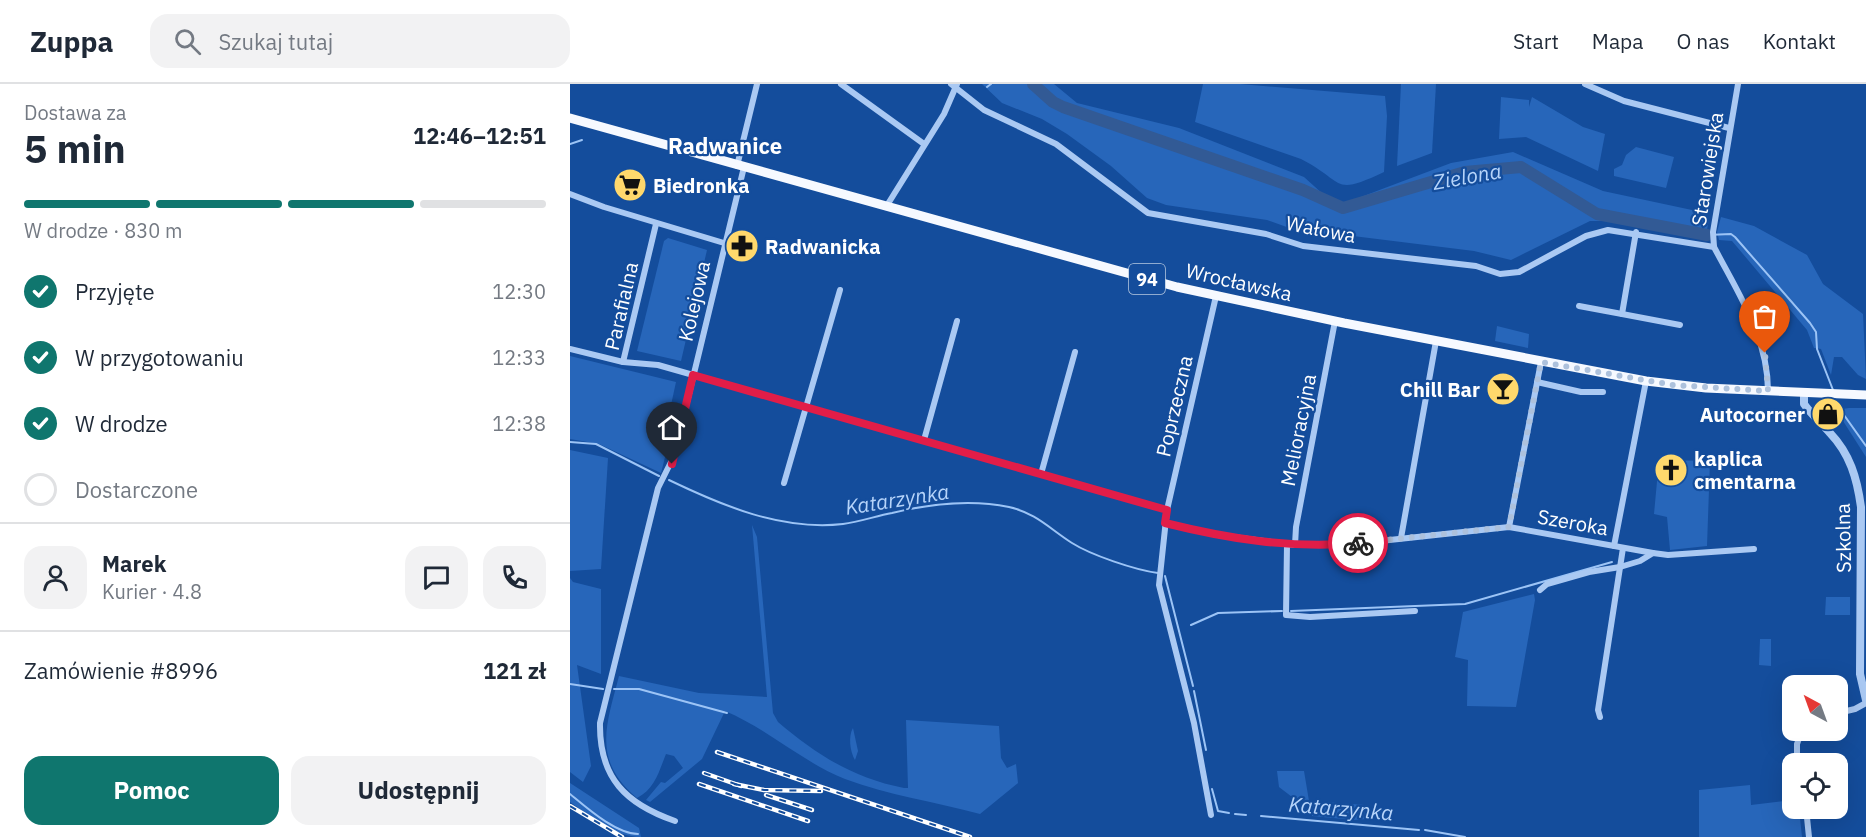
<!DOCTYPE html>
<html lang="pl">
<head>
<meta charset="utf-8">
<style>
  body { margin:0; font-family:"IBM Plex Sans",sans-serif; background:#f2f2f3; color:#1f2937; height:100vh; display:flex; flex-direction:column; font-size:22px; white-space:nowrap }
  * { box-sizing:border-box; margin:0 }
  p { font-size:20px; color:#747a83 }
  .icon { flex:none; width:33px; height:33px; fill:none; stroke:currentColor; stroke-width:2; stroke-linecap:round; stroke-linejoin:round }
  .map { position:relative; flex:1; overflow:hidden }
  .sheet { display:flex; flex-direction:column; background:#fff; width:570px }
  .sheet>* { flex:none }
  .needle { width:39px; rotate:319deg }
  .tools { position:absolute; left:1212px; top:591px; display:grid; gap:12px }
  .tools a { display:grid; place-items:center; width:66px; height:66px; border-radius:12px; background:#fff; box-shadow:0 6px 24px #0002; font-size:30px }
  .pin { position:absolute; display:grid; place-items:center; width:51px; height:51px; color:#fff; margin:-62px -26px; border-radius:50% 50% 50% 0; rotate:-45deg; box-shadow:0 0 6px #0007 }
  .pin .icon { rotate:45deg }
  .courier { position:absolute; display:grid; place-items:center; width:60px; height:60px; margin:-30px; border:4px solid #e11d48; border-radius:50%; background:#fff; color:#222; box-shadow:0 2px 8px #0007 }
  .head em { font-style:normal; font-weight:700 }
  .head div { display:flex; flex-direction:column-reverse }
  .head { display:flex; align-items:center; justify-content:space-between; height:102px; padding:0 24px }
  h1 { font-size:39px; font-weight:700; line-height:45px }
  .bar { display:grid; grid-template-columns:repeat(4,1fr); gap:9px 6px; align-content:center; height:72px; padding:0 24px }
  .bar i { height:8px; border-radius:4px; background:#e0e1e3 }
  .bar .on { background:#0f766e }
  .bar p { grid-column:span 4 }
  .line { display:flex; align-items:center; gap:15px; padding:0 24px; border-top:2px solid #e0e1e3 }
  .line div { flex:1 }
  .round { display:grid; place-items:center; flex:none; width:63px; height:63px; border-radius:18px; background:#f2f2f3 }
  ol { padding:0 24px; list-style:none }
  li { display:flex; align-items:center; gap:18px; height:66px }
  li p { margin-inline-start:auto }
  li .icon { padding:6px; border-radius:50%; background:#0f766e; color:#fff; stroke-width:4 }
  li:last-child { color:#747a83 }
  li i { width:33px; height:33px; border:3px solid #e0e1e3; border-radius:50% }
  .primary-button { display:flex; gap:12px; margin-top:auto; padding:12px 24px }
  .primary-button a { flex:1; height:69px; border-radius:18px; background:#0f766e; color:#fff; font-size:24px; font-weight:700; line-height:69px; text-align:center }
  .primary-button a+a { background:#f2f2f3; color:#1f2937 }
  header { display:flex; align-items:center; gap:36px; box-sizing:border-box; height:84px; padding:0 30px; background:#fff; border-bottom:2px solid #e0e1e3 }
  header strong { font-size:28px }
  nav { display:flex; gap:33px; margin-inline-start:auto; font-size:21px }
  .search { width:420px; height:54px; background:#f2f2f3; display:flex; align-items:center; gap:15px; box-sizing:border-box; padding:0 21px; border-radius:18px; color:#747a83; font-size:22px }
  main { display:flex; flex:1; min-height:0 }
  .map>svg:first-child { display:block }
  .green { fill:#2766ba }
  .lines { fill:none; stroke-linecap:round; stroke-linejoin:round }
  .stream { stroke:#9cc4f6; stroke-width:2 }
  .river { stroke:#325a95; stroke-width:12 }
  .minor { stroke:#aac9f3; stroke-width:6 }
  .tertiary { stroke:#aac9f3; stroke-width:8 }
  .primary { stroke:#f6f9ff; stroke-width:9 }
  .rail-casing { stroke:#fff; stroke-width:4.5 }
  .rail { stroke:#144d9c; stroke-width:2; stroke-dasharray:7; stroke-linecap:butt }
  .done { stroke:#adc1dc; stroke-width:6; stroke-dasharray:0 10.8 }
  .route { stroke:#e11d48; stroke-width:8 }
  .labels { text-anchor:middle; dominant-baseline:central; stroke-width:4.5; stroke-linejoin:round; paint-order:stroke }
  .shield { fill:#144d9c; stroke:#b8cae1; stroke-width:1.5 }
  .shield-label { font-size:18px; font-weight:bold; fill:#fff }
  .street-label { font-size:20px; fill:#fff; stroke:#144d9c }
  .poi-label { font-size:20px; font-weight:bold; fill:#fff; stroke:#144d9c; text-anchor:start }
  .water-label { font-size:21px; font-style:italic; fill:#b6d4fa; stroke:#144d9c }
  .quarter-label { font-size:22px; font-weight:bold; fill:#fff; stroke:#144d9c }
</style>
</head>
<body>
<header>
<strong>Zuppa</strong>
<div class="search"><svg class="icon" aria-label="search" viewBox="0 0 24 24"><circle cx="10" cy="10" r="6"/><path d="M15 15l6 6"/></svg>Szukaj tutaj</div>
<nav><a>Start</a><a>Mapa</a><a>O nas</a><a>Kontakt</a></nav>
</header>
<main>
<section class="sheet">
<div class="head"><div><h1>5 min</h1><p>Dostawa za</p></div><em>12:46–12:51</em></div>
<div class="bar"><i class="on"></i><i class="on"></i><i class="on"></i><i></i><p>W drodze · 830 m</p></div>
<ol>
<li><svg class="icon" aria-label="check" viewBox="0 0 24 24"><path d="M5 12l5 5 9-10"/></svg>Przyjęte<p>12:30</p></li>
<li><svg class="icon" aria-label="check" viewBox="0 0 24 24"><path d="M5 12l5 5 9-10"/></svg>W przygotowaniu<p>12:33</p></li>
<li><svg class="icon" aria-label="check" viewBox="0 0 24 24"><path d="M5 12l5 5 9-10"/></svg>W drodze<p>12:38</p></li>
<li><i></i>Dostarczone</li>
</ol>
<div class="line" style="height:108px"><a class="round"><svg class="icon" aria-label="person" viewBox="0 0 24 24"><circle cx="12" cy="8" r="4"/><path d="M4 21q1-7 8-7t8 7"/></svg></a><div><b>Marek</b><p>Kurier · 4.8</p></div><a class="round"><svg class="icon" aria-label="chat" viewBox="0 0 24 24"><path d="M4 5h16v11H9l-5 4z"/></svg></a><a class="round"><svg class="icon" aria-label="phone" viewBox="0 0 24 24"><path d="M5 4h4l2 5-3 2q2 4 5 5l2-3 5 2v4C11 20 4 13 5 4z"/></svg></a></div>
<div class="line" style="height:78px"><div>Zamówienie #8996</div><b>121 zł</b></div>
<div class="primary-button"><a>Pomoc</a><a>Udostępnij</a></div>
</section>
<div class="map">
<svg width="1296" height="753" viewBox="0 0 1296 753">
  <rect width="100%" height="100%" fill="#144d9c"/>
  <g class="green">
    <polygon points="412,0 484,0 507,19 609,44 734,93 754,111 775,119 881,79 943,68 1033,107 1122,126 1127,132 1139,136 1135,155 1034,137 1020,137 941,176 904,167 783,152 736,150 697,136 596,121 577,114 541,82 497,50 472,35 432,19"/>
    <path d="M633 0H670L815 12 817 32 814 88C761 113 776 98 731 75L625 38Z"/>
    <polygon points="831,0 866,0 862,69 827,82"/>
    <polygon points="931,13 959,16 959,23 962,13 1013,43 1035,50 1028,87 956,53 929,55"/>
    <polygon points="1066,63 1104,73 1096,104 1044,92 1044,85 1052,81 1056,71"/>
    <polygon points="1151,133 1184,142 1237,171 1253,200 1293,230 1296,295 1288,291 1272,273 1264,273 1261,291 1251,265 1244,264 1237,246 1162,157 1149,156 1147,148"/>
    <polygon points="98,154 137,166 111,277 67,267 94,157"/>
    <polygon points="927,242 959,250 958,264 925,257"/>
    <polygon points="0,272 106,298 101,321 107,326 91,389 29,360 0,355"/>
    <polygon points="1279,324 1296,324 1296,373 1266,326"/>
    <polygon points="0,366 38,374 31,485 0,487"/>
    <polygon points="1089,376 1140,377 1137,462 1100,466 1097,433 1084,430"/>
    <path d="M182 441 187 453 203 629 208 638C247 671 283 694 334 704H338L336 636 429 642 431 674 437 684 446 680 448 699 410 730C366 718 317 711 275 695 232 678 198 645 155 627L132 675 80 718 76 716 91 698 95 699 113 684 104 672 96 670C89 687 85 705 67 714 22 676 36 642 49 592L129 609 197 613Z"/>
    <polygon points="0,494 3,498 31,505 31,590 7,581 21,682 13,698 0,688"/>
    <polygon points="964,510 965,516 946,623 897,622 898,576 885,573 893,528"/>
    <polygon points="1256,513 1280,513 1280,531 1255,531"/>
    <polygon points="1190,555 1201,555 1201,582 1189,581"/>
    <path d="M283 644 288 667 285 676C280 668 278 652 283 644Z"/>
    <polygon points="707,687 734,687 739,717 795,721 797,735 784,736 742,732 739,717 726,716 709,703"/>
    <path d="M0 699 69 744 71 753C45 753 21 733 0 718Z"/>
    <polygon points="1180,701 1181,721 1222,716 1222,724 1229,725 1232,753 1129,753 1129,706"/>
  </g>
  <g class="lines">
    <g class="stream">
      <polyline points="417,3 421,0"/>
      <polyline points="0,60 12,56"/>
      <polyline points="1137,151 1161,150 1165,153 1240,239 1246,248 1247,265 1263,306"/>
      <polyline points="1264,312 1264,317 1296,362"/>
      <polyline points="0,358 26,360 89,392"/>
      <path d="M99 396C153 422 212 447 273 440 289 438 306 432 322 429 359 420 401 415 439 423 466 429 480 445 502 459 521 471 565 486 588 489"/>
      <polyline points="595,492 623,602"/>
      <polyline points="721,527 895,520 1042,478"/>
      <polyline points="621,541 648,529 712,527"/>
      <polyline points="0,600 33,605"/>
      <polyline points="44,605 69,605 157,629"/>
      <polyline points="624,607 636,666"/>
      <polyline points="642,705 648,727 659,729"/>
      <path d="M0 710C17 724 46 750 68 750"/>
      <polyline points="665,730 676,731"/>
      <polyline points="691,732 849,746"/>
      <polyline points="855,746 895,753"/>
    </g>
    <polyline class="river" points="463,0 483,18 493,23 733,106 773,124 895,88 951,83 1027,130 1137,151"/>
    <g class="minor">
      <polyline points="271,0 354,60"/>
      <polyline points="381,0 414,26 486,60 578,129 696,150 733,162 906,182 930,190 949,188 1016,152 1038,146 1144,163"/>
      <polyline points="1015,0 1054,17 1159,44"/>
      <path d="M1168 0 1143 148 1144 163C1168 209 1198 253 1198 307"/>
      <polyline points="167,82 187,0"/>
      <polyline points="0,110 34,123 154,159"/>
      <polyline points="316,123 374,30 387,0"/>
      <polyline points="1009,222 1052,230 1066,148"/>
      <polyline points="1052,230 1110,241"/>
      <polyline points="0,265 53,278 88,281 597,426"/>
      <polyline points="53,278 86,140"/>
      <polyline points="967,298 1011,308 1033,308"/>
      <polyline points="354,356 387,237"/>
      <polyline points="471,390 505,268"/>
      <polyline points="214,399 270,206"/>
      <polyline points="595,439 648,451 725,461 792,459 939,443 1083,469"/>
      <polyline points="939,443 971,278"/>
      <polyline points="831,454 866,257"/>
      <polyline points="717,461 716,531 740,533 845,527"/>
      <polyline points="725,461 726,443 765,237"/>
      <polyline points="1044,462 1076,297"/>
      <polyline points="970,506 977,500 1019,488 1050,483 1070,477 1083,469 1098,471 1184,465"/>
      <polyline points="1268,629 1285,625 1296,619"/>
      <polyline points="1030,633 1028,626 1053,464"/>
      <polyline points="1227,680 1227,660 1232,646"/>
      <polyline points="1236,724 1239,753"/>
      <polyline points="641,731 624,639 589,501 597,426 646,212"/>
      <path d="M105 737C56 720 29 694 30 639L88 404 104 372 174 83"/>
    </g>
    <path class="tertiary" d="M1234 308V320C1241 330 1251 339 1260 349 1280 370 1287 394 1291 423L1290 590 1296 616"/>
    <polyline class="primary" points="0,34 607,203 774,239 1076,297 1136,304 1296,311"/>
    <defs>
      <g id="rail">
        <polyline points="147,668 400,753"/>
        <polyline points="134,689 171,702"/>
        <polyline points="129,700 238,737"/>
        <polyline points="164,700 194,706 251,707"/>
        <polyline points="196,711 242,726"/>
        <polyline points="0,722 52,753"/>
      </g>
    </defs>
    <use href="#rail" class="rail-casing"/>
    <use href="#rail" class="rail"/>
  </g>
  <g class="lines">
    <polyline class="done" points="788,459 939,443 971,278 1103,301 1198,307 1195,269"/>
    <path class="route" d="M102 380 123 291 597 426 595 439C659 455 722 465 788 459"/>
  </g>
  <defs>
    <symbol id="supermarket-disc" viewBox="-11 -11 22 22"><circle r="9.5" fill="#ffd86c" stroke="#144d9c"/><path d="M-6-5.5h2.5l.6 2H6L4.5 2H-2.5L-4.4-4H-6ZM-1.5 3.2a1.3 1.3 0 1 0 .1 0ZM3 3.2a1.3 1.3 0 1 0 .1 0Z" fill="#111"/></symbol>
    <symbol id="pharmacy-disc" viewBox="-11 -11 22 22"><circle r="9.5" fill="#ffd86c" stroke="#144d9c"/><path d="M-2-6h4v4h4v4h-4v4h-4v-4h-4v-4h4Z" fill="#111"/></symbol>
    <symbol id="bar-disc" viewBox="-11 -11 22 22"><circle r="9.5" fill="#ffd86c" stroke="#144d9c"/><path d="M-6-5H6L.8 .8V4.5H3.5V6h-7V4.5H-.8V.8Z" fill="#111"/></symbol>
    <symbol id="shop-disc" viewBox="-11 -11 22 22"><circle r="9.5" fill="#ffd86c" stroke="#144d9c"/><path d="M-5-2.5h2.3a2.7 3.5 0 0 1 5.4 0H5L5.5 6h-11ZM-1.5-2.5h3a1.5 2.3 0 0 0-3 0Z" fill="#111"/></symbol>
    <symbol id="church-disc" viewBox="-11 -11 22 22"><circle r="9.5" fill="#ffd86c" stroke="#144d9c"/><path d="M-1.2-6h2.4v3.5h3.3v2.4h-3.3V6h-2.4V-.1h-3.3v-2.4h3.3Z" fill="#111"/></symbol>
  </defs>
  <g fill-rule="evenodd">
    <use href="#supermarket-disc" x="41" y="82" width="38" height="38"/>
    <use href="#pharmacy-disc" x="153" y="143" width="38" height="38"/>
    <use href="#bar-disc" x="914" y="286" width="38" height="38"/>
    <use href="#shop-disc" x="1239" y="311" width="38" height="38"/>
    <use href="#church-disc" x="1082" y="367" width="38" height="38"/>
  </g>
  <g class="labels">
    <rect class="shield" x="559" y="180" width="36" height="30" rx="4.5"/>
    <g class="shield-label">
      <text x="577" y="195">94</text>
    </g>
    <g class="street-label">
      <text transform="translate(1137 85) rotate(-81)">Starowiejska</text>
      <text transform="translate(751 145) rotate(11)">Wałowa</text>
      <text transform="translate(669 198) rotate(13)">Wrocławska</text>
      <text transform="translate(124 217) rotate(-77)">Kolejowa</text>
      <text transform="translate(51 222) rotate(-77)">Parafialna</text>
      <text transform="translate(604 322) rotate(-77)">Poprzeczna</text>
      <text transform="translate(728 346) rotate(-79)">Melioracyjna</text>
      <text transform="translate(1003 438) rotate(10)">Szeroka</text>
      <text transform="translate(1273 454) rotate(-91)">Szkolna</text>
    </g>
    <g class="poi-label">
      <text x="83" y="101">Biedronka</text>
      <text x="195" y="162">Radwanicka</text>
      <text x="910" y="305" text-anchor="end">Chill Bar</text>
      <text x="1235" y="330" text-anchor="end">Autocorner</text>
      <text x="1124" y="374">kaplica<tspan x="1124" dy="23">cmentarna</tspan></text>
    </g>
    <g class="water-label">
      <text transform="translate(897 92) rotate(-10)">Zielona</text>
      <text transform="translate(327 415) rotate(-9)">Katarzynka</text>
      <text transform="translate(771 724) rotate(5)">Katarzynka</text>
    </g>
    <g class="quarter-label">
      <text x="155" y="61">Radwanice</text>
    </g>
  </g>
</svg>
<div class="tools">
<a><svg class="needle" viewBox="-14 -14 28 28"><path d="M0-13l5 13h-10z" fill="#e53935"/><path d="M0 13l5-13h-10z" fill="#747a83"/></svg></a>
<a><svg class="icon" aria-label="locate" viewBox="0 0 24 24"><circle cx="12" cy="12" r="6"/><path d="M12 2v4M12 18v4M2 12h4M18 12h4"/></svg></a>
</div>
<div class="pin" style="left:1195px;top:269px;background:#ea580c"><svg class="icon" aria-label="bag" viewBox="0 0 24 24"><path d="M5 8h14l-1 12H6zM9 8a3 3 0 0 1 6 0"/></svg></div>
<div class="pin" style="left:102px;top:380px;background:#1f2937"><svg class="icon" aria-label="home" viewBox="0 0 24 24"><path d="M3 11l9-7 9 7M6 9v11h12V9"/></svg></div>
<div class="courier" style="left:788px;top:459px"><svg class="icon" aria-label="bike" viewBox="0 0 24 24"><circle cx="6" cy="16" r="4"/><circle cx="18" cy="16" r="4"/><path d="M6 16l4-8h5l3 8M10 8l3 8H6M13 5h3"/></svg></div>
</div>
</main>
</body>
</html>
